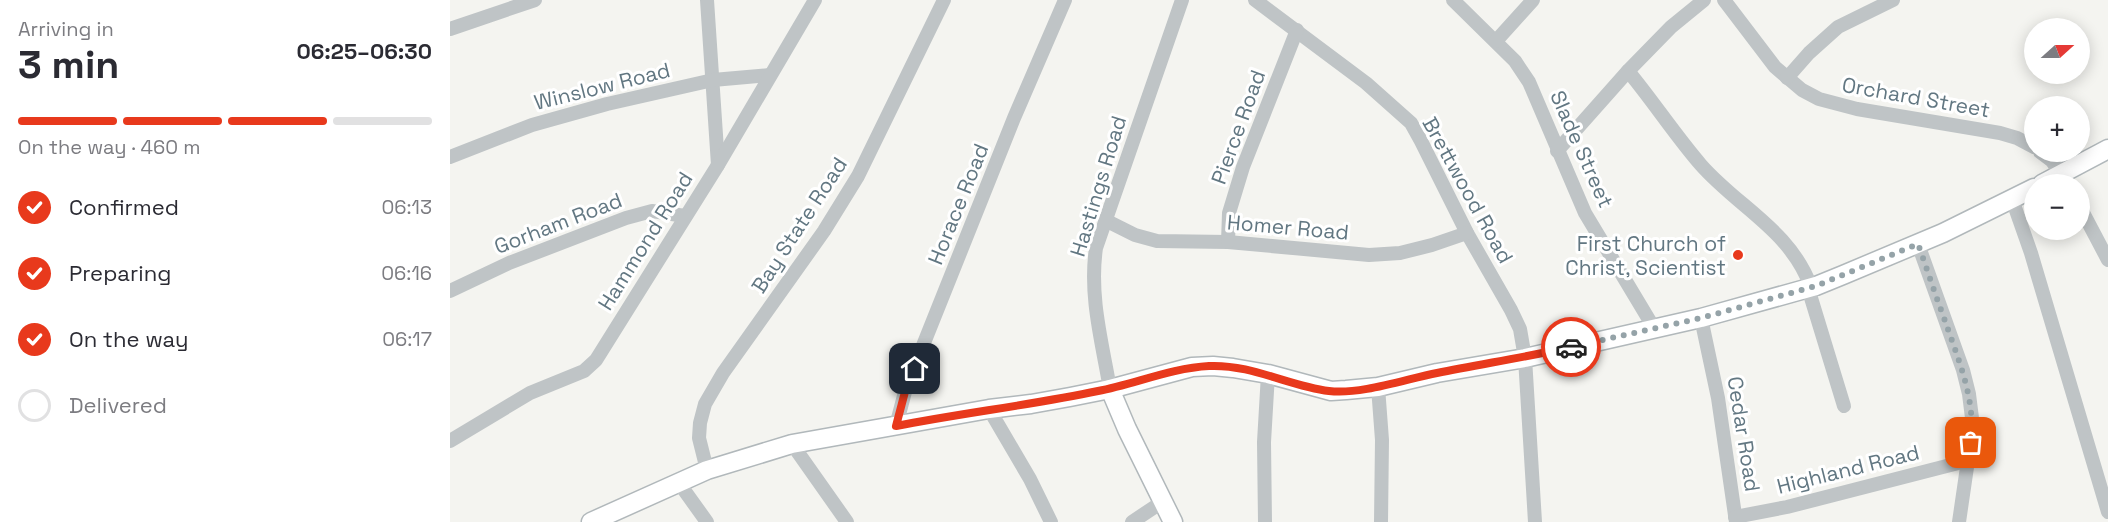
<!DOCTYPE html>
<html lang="en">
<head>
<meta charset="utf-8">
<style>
  body { margin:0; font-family:"Space Grotesk",sans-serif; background:#f7f7f7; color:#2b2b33; height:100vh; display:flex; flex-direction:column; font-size:22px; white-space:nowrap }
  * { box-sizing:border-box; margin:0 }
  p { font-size:20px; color:#7c7c81 }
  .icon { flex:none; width:33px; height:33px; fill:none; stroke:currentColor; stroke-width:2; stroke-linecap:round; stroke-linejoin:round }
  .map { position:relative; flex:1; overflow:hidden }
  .details { display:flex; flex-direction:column; background:#fff; width:450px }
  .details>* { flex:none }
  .needle { width:39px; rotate:69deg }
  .tools { position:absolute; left:1574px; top:18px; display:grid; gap:12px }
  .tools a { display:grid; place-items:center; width:66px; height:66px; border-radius:50%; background:#fff; box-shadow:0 3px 15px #0003; font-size:30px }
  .pin { position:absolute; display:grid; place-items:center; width:51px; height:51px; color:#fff; margin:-26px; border-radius:12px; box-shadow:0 3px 9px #0006 }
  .courier { position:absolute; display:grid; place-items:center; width:60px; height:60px; margin:-30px; border:4px solid #e8391c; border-radius:50%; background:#fff; color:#222; box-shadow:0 2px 8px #0007 }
  .headline em { font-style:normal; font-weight:700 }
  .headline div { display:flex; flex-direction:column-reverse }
  .headline { display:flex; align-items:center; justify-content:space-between; height:102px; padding:0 18px }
  h1 { font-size:39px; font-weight:700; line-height:45px }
  .bar { display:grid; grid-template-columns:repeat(4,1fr); gap:9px 6px; align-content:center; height:72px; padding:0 18px }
  .bar i { height:8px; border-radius:4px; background:#e1e1e2 }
  .bar .on { background:#e8391c }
  .bar p { grid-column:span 4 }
  ol { padding:0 18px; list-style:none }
  li { display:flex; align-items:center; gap:18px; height:66px }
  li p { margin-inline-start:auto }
  li .icon { padding:6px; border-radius:50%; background:#e8391c; color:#fff; stroke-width:4 }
  li:last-child { color:#7c7c81 }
  li i { width:33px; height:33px; border:3px solid #e1e1e2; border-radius:50% }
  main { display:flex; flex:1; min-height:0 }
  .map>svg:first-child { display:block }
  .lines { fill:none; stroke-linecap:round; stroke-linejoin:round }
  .secondary-casing { stroke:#b1b8bb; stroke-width:21 }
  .street { stroke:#bfc4c6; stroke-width:14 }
  .secondary { stroke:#fff; stroke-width:18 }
  .done { stroke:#95a3a8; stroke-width:6; stroke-dasharray:0 10.8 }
  .route { stroke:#e8391c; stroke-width:8 }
  .poi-dot { fill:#e8391c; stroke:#fff; stroke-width:2 }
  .labels { text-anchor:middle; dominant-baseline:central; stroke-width:6; stroke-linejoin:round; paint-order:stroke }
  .street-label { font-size:21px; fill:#627782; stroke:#fff }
  .poi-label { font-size:21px; fill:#627782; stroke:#fff; text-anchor:end }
</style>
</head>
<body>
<main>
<section class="details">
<div class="headline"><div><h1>3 min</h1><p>Arriving in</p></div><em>06:25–06:30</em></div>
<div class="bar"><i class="on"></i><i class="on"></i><i class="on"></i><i></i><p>On the way · 460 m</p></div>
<ol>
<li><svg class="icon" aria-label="check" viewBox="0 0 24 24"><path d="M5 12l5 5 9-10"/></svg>Confirmed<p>06:13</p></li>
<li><svg class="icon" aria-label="check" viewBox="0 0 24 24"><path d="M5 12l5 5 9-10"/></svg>Preparing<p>06:16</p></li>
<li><svg class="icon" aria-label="check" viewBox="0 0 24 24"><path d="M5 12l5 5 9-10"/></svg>On the way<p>06:17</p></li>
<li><i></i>Delivered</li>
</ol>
</section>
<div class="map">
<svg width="1658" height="522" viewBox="0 0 1658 522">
  <rect width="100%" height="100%" fill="#f4f4f0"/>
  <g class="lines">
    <defs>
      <g id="secondary">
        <polyline points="1592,184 1658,149"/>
        <polyline points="660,389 677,429 723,522"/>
        <polyline points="141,522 257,470 342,444 539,409 581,404 620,397 660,389 742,367 763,366 783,368 818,374 881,391 896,390 928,387 987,373 1075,358 1251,318 1366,286 1393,275 1493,233 1584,188"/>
      </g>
    </defs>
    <use href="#secondary" class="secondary-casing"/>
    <g class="street">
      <polyline points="257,0 268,165"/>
      <polyline points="805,0 916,83 961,123 971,141 1017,233 1061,310 1070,329 1075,358 1085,522"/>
      <polyline points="1003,0 1065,61 1079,82 1135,213 1204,328"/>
      <polyline points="1274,0 1325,67 1352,90 1369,99 1407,109 1550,133 1567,138 1584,147"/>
      <polyline points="0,29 85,0"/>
      <polyline points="1046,41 1083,0"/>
      <path d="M1178 71C1203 101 1225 135 1251 165 1289 208 1340 230 1361 287"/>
      <polyline points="1337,78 1359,53 1388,27 1443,0"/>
      <polyline points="1107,151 1178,71 1221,27 1254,0"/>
      <polyline points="1590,152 1602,161 1618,184"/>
      <polyline points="0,157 82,125 157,104 263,80 320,75"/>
      <polyline points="1562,199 1581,253 1658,512"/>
      <polyline points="1629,205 1658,260"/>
      <polyline points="655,220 685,235 707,241 778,242 919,255 950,253 982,245 1017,233"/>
      <polyline points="778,242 779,213 793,167 847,30"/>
      <polyline points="1468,244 1513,370 1519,394 1523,426 1509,522"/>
      <polyline points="1358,288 1394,406"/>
      <polyline points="0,291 59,263 176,218 202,211 235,216"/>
      <polyline points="1251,318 1268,398 1286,522"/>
      <polyline points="928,387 932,440 931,522"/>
      <path d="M660 389C652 342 639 296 646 248L732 0"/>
      <polyline points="539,409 580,479 601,522"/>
      <polyline points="446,426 456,388 564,118 615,0"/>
      <polyline points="0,441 80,393 134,371 146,360 268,165 365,0"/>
      <polyline points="342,444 397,522"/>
      <polyline points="257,470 249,438 250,423 255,404 273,373 374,231 408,176 494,0"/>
      <polyline points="229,483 257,522"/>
      <polyline points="1285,517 1337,507 1520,460"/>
      <polyline points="682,522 712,502"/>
      <polyline points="815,522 814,442 818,374"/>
    </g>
    <use href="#secondary" class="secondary"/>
  </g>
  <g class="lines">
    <path class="done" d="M1121 347 1251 318 1366 286 1468 244C1477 269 1485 294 1494 318 1508 359 1526 399 1521 443"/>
    <path class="route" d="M465 369 456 388 446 426C513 413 581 405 648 391 685 384 721 368 759 366 801 364 839 386 879 391 910 395 956 379 987 373 1031 364 1077 357 1121 347"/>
  </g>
  <circle class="poi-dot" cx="1288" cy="255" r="6"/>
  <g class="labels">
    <g class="street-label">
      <text transform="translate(152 86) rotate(-14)">Winslow Road</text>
      <text transform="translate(1466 97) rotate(10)">Orchard Street</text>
      <text transform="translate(788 127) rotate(-70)">Pierce Road</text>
      <text transform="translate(1132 149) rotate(66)">Slade Street</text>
      <text transform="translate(648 186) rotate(-73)">Hastings Road</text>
      <text transform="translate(1018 190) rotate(61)">Brettwood Road</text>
      <text transform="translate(508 204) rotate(-68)">Horace Road</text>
      <text transform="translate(108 223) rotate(-21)">Gorham Road</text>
      <text transform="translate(349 225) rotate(-57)">Bay State Road</text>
      <text transform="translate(838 227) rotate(5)">Homer Road</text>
      <text transform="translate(195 241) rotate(-58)">Hammond Road</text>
      <text transform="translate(1294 434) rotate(81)">Cedar Road</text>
      <text transform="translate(1398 469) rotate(-14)">Highland Road</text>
    </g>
    <g class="poi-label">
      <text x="1276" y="243">First Church of<tspan x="1276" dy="24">Christ, Scientist</tspan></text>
    </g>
  </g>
</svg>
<div class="tools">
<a><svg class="needle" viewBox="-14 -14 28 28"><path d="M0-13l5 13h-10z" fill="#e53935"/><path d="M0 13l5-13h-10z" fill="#7c7c81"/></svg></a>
<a>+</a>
<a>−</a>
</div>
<div class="pin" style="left:1521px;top:443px;background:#ea580c"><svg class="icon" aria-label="bag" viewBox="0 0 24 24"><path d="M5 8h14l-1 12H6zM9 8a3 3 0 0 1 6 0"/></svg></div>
<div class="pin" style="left:465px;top:369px;background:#1f2937"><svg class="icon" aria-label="home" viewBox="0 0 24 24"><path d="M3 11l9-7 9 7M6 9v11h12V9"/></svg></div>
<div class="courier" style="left:1121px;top:347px"><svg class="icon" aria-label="car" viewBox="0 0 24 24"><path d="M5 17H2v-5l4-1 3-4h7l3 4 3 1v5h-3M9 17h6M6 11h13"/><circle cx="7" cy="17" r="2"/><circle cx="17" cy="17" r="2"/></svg></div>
</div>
</main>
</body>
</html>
